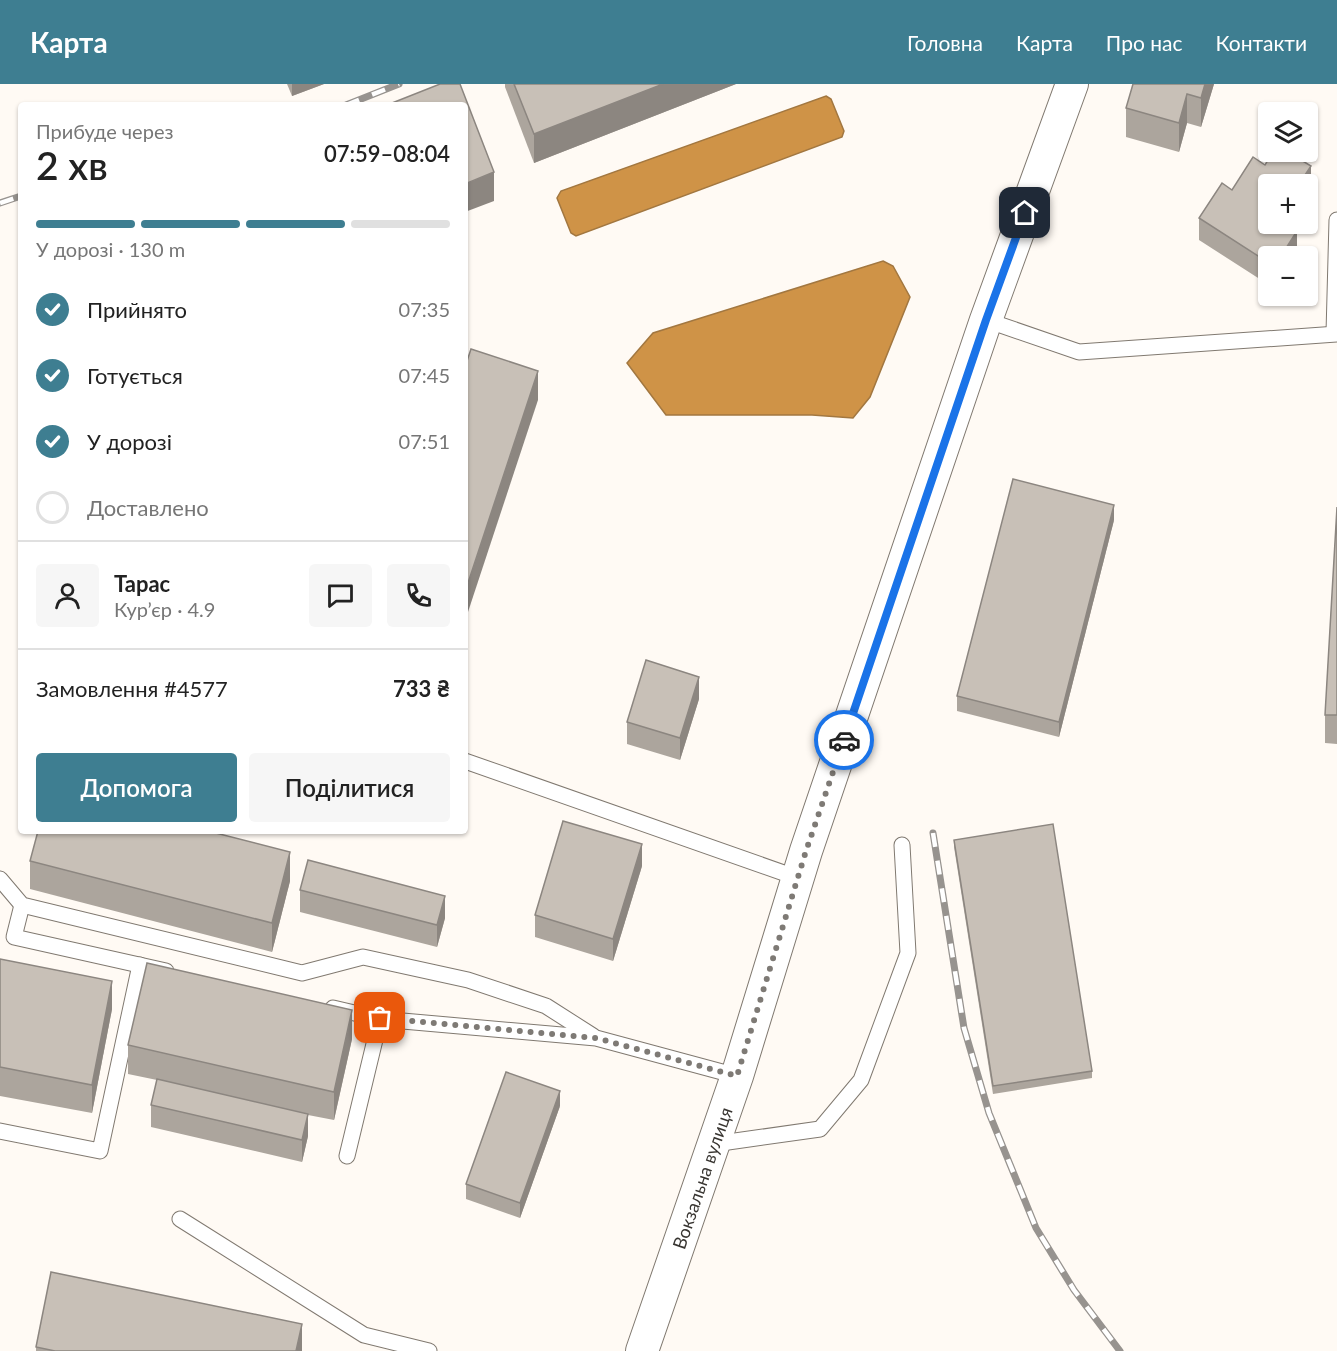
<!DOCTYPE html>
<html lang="uk">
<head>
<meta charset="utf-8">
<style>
  body { margin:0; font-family:Lato,sans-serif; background:#f6f6f6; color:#222; height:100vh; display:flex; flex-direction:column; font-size:22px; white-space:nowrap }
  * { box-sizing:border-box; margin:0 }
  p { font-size:20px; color:#767676 }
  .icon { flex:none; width:33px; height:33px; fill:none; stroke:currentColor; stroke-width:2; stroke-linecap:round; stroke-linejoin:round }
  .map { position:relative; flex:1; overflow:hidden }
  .panel { position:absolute; left:18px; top:18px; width:450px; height:732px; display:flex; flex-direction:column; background:#fff; border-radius:6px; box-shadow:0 2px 4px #0004 }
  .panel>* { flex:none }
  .tools { position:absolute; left:1258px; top:18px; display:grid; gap:12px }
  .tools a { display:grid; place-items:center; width:60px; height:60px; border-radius:6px; background:#fff; box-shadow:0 2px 4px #0004; font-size:30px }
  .pin { position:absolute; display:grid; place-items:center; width:51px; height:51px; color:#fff; margin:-26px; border-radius:12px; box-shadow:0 3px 9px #0006 }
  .courier { position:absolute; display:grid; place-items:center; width:60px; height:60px; margin:-30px; border:4px solid #1a73e8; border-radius:50%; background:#fff; color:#222; box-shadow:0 2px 8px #0007 }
  .overview em { font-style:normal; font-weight:600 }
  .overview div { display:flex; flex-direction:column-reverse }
  .overview { display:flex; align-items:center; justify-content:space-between; height:102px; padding:0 18px }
  h1 { font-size:39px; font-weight:600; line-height:45px }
  .bar { display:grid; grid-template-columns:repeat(4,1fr); gap:9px 6px; align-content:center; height:72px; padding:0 18px }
  .bar i { height:8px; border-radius:4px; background:#e0e0e0 }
  .bar .on { background:#3e7e91 }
  .bar p { grid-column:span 4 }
  .line { display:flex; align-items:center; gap:15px; padding:0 18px; border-top:2px solid #e0e0e0 }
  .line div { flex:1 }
  .round { display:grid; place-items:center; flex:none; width:63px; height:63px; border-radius:6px; background:#f6f6f6 }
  ol { padding:0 18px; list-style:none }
  li { display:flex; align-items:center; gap:18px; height:66px }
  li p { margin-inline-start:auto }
  li .icon { padding:6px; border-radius:50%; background:#3e7e91; color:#fff; stroke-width:4 }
  li:last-child { color:#767676 }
  li i { width:33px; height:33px; border:3px solid #e0e0e0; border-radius:50% }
  .primary-button { display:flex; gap:12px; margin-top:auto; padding:12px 18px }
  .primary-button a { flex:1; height:69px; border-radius:6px; background:#3e7e91; color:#fff; font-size:24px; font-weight:600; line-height:69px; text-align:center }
  .primary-button a+a { background:#f6f6f6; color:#222 }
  header { display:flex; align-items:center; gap:36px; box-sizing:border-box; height:84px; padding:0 30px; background:#3e7e91; color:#fff }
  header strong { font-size:28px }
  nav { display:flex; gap:33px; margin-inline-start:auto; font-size:21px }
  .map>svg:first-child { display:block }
  .water { fill:#cf9347; stroke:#a27740; stroke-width:1.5 }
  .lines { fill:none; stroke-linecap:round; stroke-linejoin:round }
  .lane-casing { stroke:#807970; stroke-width:17 }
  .street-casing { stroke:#807970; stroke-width:34 }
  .lane { stroke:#fff; stroke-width:15 }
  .street { stroke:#fff; stroke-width:32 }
  .rail-casing { stroke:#97938f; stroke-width:7 }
  .rail { stroke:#fff; stroke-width:4.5; stroke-dasharray:14; stroke-linecap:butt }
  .wall { fill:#aca59d }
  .shaded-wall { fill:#8c8680 }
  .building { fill:#c8c0b7; stroke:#8c8680; stroke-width:1.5 }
  .done { stroke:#7e7a75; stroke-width:6; stroke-dasharray:0 10.8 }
  .route { stroke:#1a73e8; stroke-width:8 }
  .labels { text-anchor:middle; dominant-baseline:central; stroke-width:6; stroke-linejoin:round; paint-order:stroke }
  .street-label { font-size:18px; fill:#383531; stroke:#fff }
</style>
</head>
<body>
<header>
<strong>Карта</strong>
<nav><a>Головна</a><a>Карта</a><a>Про нас</a><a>Контакти</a></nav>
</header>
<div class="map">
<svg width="1337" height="1267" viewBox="0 0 1337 1267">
  <rect width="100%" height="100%" fill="#fffaf4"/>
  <g class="water">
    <polygon points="826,12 831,15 844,47 842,53 576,152 571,149 557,114 561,107"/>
    <polygon points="883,177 893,182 910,213 870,313 853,334 812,331 666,331 627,279 653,249"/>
  </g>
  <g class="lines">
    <defs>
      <g id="lane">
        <polyline points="986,236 1079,268 1337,250"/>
        <polyline points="1334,249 1337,136"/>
        <polyline points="465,677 798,794"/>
        <polyline points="0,795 22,821 302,889 363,873 468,896 546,922 593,952"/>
        <polyline points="22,821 14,853 166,887"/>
        <polyline points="333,924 380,935 596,954 737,992"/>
        <polyline points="0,1047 100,1067 140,881"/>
        <polyline points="714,1060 820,1045 861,996 908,869 902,761"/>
        <polyline points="347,1072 380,935"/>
        <polyline points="180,1135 364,1251 429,1267"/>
      </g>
      <polyline id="street" points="642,1267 737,992 806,767 986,236 1072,0"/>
    </defs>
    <use href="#lane" class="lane-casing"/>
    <use href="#street" class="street-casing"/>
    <use href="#lane" class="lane"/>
    <use href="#street" class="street"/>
    <defs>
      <g id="rail">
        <polyline points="346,21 399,0"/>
        <polyline points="0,119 21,112"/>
        <polyline points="933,749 964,944 989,1029 1036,1144 1074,1206 1120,1267"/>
      </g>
    </defs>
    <use href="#rail" class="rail-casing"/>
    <use href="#rail" class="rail"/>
  </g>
  <g class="wall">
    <polygon points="287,0 324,0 292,12"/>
    <polygon points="505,0 736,0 534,79 505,3"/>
    <polygon points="1133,0 1214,0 1201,43 1187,39 1179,68 1126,53 1126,24"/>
    <polygon points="1273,68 1288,68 1311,82 1311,104 1308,108 1308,100 1269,100 1269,140 1301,140 1296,147 1297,147 1297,169 1295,172 1269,172 1269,201 1199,156 1199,134 1222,99 1232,106 1253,73 1265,81"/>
    <polygon points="1337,423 1337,660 1325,659 1325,631"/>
    <polygon points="1114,436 1059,653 957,627 957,612"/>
    <polygon points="699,615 680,676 627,660 627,638"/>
    <polygon points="954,756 1092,987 1092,994 993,1010 954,763"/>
    <polygon points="30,777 290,797 272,868 30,805"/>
    <polygon points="642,782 613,877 535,853 535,831"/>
    <polygon points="300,806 445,834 437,863 300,828"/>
    <polygon points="0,875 112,925 92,1029 0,1012"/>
    <polygon points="352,955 334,1036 308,1031 308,1052 302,1078 151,1043 151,1021 157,996 128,990 128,961"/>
    <polygon points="560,1022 520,1134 466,1115 466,1100"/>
    <polygon points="36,1263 302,1267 36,1267"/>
  </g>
  <g class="shaded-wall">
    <polygon points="292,0 324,0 292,12"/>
    <polygon points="663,0 736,0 534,79 534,50"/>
    <polygon points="1205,0 1214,0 1201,43 1201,14"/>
    <polygon points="1187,10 1187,39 1179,68 1179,39"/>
    <polygon points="1311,82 1311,104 1308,108 1308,100 1299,100"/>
    <polygon points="494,88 494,117 465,128 465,100"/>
    <polygon points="1287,140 1301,140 1286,162"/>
    <polygon points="1297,147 1297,169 1295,172 1281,172"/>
    <polygon points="538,287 538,316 465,537 465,508"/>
    <polygon points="1114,421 1114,436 1059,653 1059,638"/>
    <polygon points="699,593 699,615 680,676 680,654"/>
    <polygon points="642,760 642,782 613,877 613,855"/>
    <polygon points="290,768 290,797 272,868 272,839"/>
    <polygon points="445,812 445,834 437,863 437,841"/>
    <polygon points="112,897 112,925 92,1029 92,1001"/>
    <polygon points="352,926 352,955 334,1036 334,1008"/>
    <polygon points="560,1007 560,1022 520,1134 520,1119"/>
    <polygon points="308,1030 308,1052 302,1078 302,1056"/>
    <polygon points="302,1240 302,1267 296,1267"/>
  </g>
  <g class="building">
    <polygon points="440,0 460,0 494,88 465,100 465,21 387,21"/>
    <polygon points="514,0 663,0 534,50"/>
    <polygon points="1133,0 1205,0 1201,14 1187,10 1179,39 1126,24"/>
    <polygon points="1273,68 1288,68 1311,82 1299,100 1269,100 1269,140 1287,140 1286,140 1297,147 1281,172 1269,172 1269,179 1199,134 1222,99 1232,106 1253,73 1265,81"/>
    <polygon points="471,265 538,287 465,508 465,283"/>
    <polygon points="1013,395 1114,421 1059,638 957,612"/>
    <polygon points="1337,423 1337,631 1325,631"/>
    <polygon points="646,576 699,593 680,654 627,638"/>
    <polygon points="563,737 642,760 613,855 535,831"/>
    <polygon points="1053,740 1092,987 993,1002 954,756"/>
    <polygon points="38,747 208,747 290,768 272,839 30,777"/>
    <polygon points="308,776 445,812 437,841 300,806"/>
    <polygon points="0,875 112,897 92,1001 0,983"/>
    <polygon points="147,879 352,926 334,1008 128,961"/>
    <polygon points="506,988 560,1007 520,1119 466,1100"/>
    <polygon points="157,995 308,1030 302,1056 151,1021"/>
    <polygon points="51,1188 302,1240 296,1267 55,1267 36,1263"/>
  </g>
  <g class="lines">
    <polyline class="done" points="380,934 596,954 737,992 806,767 844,656"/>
    <polyline class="route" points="844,656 986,236 1025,129"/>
  </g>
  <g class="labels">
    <g class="street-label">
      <text transform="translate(702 1094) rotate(-71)">Вокзальна вулиця</text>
    </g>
  </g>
</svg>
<div class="tools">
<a><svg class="icon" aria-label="layers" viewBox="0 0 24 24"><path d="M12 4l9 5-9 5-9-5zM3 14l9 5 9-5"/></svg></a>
<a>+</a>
<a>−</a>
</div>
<div class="pin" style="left:380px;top:934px;background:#ea580c"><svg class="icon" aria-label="bag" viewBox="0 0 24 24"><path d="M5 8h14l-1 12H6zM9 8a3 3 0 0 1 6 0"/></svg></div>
<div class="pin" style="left:1025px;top:129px;background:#1f2937"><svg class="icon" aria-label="home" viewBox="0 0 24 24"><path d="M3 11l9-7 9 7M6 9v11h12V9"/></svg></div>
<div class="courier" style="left:844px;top:656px"><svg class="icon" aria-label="car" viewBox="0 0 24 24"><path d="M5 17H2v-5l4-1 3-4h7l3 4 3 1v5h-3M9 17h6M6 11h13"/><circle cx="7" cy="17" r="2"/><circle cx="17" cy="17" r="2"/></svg></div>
<section class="panel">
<div class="overview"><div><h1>2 хв</h1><p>Прибуде через</p></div><em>07:59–08:04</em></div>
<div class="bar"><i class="on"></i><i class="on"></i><i class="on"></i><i></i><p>У дорозі · 130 m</p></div>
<ol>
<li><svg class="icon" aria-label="check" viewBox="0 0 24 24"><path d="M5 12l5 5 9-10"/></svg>Прийнято<p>07:35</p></li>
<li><svg class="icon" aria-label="check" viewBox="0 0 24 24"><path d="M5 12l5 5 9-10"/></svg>Готується<p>07:45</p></li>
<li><svg class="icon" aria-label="check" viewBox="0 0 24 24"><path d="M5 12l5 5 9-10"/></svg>У дорозі<p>07:51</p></li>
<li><i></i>Доставлено</li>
</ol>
<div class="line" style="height:108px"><a class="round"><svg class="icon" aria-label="person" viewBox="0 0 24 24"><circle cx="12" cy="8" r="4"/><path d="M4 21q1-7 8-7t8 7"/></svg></a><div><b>Тарас</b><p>Кур’єр · 4.9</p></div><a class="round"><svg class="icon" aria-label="chat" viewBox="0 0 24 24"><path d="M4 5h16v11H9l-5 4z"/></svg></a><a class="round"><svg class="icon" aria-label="phone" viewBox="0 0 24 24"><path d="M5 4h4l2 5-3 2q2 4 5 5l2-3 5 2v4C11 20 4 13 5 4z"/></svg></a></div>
<div class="line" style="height:78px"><div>Замовлення #4577</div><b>733 ₴</b></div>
<div class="primary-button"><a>Допомога</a><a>Поділитися</a></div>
</section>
</div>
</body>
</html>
